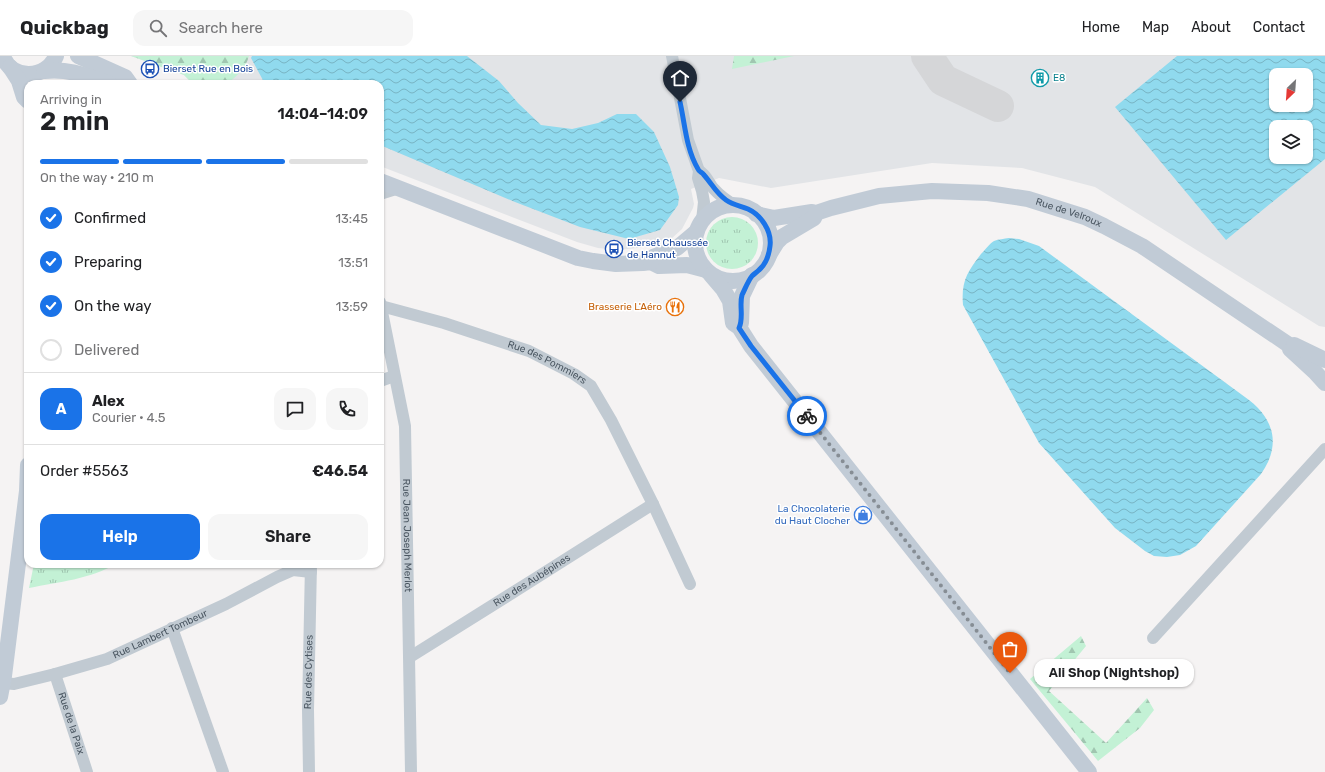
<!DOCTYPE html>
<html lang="en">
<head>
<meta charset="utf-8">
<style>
  body { margin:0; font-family:Rubik,sans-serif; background:#f6f6f6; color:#202124; height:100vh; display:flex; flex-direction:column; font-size:15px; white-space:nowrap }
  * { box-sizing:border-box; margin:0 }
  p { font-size:13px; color:#757577 }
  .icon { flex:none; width:22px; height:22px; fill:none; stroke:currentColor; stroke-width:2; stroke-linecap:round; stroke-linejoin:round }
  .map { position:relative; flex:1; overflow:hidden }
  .sheet { position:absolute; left:24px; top:24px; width:360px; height:488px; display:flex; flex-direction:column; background:#fff; border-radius:12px; box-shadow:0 1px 3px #0004 }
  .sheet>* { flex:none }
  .needle { width:26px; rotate:205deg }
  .tools { position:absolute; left:1269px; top:12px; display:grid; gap:8px }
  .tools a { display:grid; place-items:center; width:44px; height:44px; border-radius:8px; background:#fff; box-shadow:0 1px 3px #0004; font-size:20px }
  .pin { position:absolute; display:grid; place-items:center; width:34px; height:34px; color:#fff; margin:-41px -17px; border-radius:50% 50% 50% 0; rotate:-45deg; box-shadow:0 0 4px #0007 }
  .pin .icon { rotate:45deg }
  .courier { position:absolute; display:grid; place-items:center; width:40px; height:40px; margin:-20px; border:3px solid #1a73e8; border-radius:50%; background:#fff; color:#222; box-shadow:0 1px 5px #0007 }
  .bubble { position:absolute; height:28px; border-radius:12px; background:#fff; box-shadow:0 1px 3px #0004; font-size:13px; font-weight:600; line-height:28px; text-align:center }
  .headline em { font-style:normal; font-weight:600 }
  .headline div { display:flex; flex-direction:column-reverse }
  .headline { display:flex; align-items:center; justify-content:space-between; height:68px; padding:0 16px }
  h1 { font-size:26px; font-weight:600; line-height:30px }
  .bar { display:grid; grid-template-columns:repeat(4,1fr); gap:6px 4px; align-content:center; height:48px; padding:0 16px }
  .bar i { height:5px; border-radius:3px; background:#e0e0e0 }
  .bar .current { background:#1a73e8 }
  .bar p { grid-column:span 4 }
  .line { display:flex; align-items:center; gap:10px; padding:0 16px; border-top:1px solid #e0e0e0 }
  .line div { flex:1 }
  .round { display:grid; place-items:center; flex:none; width:42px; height:42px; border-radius:12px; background:#f6f6f6 }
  ol { padding:0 16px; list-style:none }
  li { display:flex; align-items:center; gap:12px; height:44px }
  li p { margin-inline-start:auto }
  li .icon { padding:4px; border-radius:50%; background:#1a73e8; color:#fff; stroke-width:4 }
  li:last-child { color:#757577 }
  li i { width:22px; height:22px; border:2px solid #e0e0e0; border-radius:50% }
  .action { display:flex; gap:8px; margin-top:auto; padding:8px 16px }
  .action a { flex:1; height:46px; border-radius:12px; background:#1a73e8; color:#fff; font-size:16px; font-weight:600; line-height:46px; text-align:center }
  .action a+a { background:#f6f6f6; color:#202124 }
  header { display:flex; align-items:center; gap:24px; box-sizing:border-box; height:56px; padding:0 20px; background:#fff; border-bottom:1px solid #e0e0e0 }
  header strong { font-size:19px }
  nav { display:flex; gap:22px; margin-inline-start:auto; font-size:14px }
  .search { width:280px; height:36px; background:#f6f6f6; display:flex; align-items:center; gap:10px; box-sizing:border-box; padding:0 14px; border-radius:12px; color:#757577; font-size:15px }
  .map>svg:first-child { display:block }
  .airport { fill:#e2e4e7; fill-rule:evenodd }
  .grass { fill:url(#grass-tufts) }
  .forest { fill:url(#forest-firs) }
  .water { fill:url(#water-waves); fill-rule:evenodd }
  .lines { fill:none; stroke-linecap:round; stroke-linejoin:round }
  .taxiway { stroke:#d5d6d8; stroke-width:32 }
  .street { stroke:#c1cad2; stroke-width:12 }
  .secondary { stroke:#c1cbd6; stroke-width:16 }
  .done { stroke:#868d94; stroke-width:4; stroke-dasharray:0 7.2 }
  .route { stroke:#1a73e8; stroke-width:5 }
  .labels { text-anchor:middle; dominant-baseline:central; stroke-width:3; stroke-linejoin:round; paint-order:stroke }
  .transit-label { font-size:10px; fill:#164399; stroke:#fff; text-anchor:start }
  .culture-label { font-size:10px; fill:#0d838f; stroke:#fff; text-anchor:start }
  .street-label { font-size:10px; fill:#4a5661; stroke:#fff }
  .food-label { font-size:10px; fill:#c56008; stroke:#fff; text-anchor:end }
  .shop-label { font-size:10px; fill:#366cbe; stroke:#fff; text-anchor:end }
</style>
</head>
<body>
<header>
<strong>Quickbag</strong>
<div class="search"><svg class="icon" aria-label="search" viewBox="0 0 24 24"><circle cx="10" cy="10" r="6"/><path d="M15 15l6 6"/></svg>Search here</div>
<nav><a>Home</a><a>Map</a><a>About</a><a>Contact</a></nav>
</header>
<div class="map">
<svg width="1325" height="716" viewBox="0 0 1325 716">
  <defs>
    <pattern id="grass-tufts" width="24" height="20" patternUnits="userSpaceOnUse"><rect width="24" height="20" fill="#c3f1d5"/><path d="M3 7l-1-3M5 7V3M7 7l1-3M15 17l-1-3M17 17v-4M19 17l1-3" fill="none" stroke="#a0c6b0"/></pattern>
    <pattern id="forest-firs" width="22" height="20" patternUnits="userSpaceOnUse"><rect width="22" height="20" fill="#c3f1d5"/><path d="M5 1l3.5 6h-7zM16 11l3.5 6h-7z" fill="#a0c6b0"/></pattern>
    <pattern id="water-waves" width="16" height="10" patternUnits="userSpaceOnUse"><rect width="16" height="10" fill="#90daee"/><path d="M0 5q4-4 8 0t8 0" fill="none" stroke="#78b4c4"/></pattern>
  </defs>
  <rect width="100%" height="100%" fill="#f5f3f3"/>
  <path class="airport" d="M131 0H1325V271L1319 270 1095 131 1022 112 932 107 771 132 719 122 691 133 694 148 693 152 682 173 671 183 656 188 637 192 618 194 598 192 577 186 380 110V28H193L184 19ZM1276 19H1306V49H1276ZM1276 71H1306V101H1276Z"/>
  <g class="grass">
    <circle cx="732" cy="187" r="26"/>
    <path d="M34 508H116C90 523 59 526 29 532Z"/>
  </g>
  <g class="forest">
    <path d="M131 0H249C246 12 236 21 227 28H193L184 19Z"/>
    <polygon points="734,0 794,0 732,13"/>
    <polygon points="1081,580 1086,590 1049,635 1106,687 1147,642 1154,654 1140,672 1098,705 1030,623"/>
  </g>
  <g class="water">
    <polygon points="252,0 467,0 499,25 518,47 541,69 572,73 598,67 617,58 636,58 654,76 670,111 679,141 678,149 660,174 629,183 580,171 515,146 380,89 380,28 265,28 251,2"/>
    <path d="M1177 0H1325V103L1226 184 1115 51ZM1276 19H1306V49H1276ZM1276 71H1306V101H1276Z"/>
    <path d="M1009 182 1019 183 1039 190 1249 344C1276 365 1280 391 1261 418L1196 490 1180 499 1167 501 1154 500 1145 495 1115 472 1039 387 963 249C961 226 967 216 981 198 985 194 989 188 994 185 999 183 1004 183 1009 182Z"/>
  </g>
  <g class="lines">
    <polyline class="taxiway" points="927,0 943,24 998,50"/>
    <g class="street">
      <polyline points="672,0 688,84 699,115 698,122 702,135 704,146 702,165"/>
      <path d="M699 115C706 118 708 126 713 132 720 140 727 145 736 150"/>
      <polyline points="380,138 399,132"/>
      <path id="s1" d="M380 246 405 370 411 716"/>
      <path id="s2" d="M381 250 444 267 529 295 574 318 591 330 611 364 653 448 690 528"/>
      <polyline points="380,325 394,320"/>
      <polyline points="172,572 223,716"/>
      <polyline points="1153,582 1325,393"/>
      <path id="s3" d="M410 601 536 522 653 448"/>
      <path id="s4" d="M55 618 87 716"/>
      <path id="s5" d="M3 627 14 628 55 618 107 603 226 548 277 521 293 514 311 516"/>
      <path id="s6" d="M309 716 308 654 311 508"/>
    </g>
    <g class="secondary">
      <path d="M3 0C11 25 47 23 56 0"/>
      <polyline points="78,0 125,21 130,28"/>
      <polyline points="10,11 19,25 24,41 28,45"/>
      <path d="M44 15C68 12 87 20 110 28"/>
      <polyline points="380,125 578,202 593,205 616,208 643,207 651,206 659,210 687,209 706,214"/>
      <circle cx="733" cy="187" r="38"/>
      <path id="s7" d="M756 158 774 162 812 156 816 157 831 152 879 140 932 135 988 137 1028 143 1085 161 1104 170 1142 190 1289 289 1290 293 1315 316 1325 327"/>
      <polyline points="769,199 777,186 782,181 814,162 816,157"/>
      <polyline points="651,206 653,201 677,192 696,176"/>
      <polyline points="711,219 723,233 730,245 733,267 739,271 751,290 1089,716"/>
      <polyline points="741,267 742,240 752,219"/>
      <polyline points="1294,289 1325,304"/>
      <polyline points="0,641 4,620 27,435 28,409"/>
    </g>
  </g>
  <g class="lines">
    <polyline class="done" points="807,360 1010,617"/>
    <path class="route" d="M680 46C685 68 686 93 698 113 699 116 702 116 704 119 712 128 716 137 726 144 733 149 741 150 748 153 761 159 772 175 770 190 769 199 766 208 759 214 757 216 754 218 752 220 748 225 745 233 742 239 739 249 744 262 739 272L751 290 807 360"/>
  </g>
  <defs>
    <symbol id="bus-ring" viewBox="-11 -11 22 22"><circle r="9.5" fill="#fff" stroke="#1a4fb4" stroke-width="1.5"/><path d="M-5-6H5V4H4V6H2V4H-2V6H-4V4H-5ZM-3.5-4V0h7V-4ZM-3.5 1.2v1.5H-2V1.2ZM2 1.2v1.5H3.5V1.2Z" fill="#1a4fb4"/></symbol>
    <symbol id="building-ring" viewBox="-11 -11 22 22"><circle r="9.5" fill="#fff" stroke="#0f9aa8" stroke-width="1.5"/><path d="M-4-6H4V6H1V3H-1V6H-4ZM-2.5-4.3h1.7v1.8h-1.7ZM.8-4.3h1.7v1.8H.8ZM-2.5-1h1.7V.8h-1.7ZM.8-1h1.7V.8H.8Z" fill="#0f9aa8"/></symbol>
    <symbol id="restaurant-ring" viewBox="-11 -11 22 22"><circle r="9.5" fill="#fff" stroke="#e8710a" stroke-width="1.5"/><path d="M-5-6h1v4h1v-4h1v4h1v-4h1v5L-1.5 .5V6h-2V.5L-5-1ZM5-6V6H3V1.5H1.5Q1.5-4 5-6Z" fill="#e8710a"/></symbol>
    <symbol id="shop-ring" viewBox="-11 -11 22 22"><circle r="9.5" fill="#fff" stroke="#3f7fe0" stroke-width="1.5"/><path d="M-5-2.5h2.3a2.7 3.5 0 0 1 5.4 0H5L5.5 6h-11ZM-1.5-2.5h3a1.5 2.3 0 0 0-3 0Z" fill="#3f7fe0"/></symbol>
  </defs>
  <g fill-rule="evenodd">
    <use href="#bus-ring" x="140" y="3" width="20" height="20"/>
    <use href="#building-ring" x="1030" y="12" width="20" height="20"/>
    <use href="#bus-ring" x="604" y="183" width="20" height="20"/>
    <use href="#restaurant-ring" x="665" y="241" width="20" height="20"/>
    <use href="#shop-ring" x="853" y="449" width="20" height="20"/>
  </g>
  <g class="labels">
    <g class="transit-label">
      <text x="163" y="13">Bierset Rue en Bois</text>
      <text x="627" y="187">Bierset Chaussée<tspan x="627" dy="12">de Hannut</tspan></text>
    </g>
    <g class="culture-label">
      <text x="1053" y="22">E8</text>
    </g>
    <g class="street-label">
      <text stroke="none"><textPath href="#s7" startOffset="319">Rue de Velroux</textPath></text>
      <text stroke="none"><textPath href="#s2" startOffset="176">Rue des Pommiers</textPath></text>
      <text stroke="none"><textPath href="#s1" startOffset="236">Rue Jean Joseph Merlot</textPath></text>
      <text stroke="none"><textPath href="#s3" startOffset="144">Rue des Aubépines</textPath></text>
      <text stroke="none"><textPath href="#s5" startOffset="166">Rue Lambert Tombeur</textPath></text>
      <text stroke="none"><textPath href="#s6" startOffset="100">Rue des Cytises</textPath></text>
      <text stroke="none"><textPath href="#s4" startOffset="52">Rue de la Paix</textPath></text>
    </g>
    <g class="food-label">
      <text x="662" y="251">Brasserie L'Aéro</text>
    </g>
    <g class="shop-label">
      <text x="850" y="453">La Chocolaterie<tspan x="850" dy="12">du Haut Clocher</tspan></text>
    </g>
  </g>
</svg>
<div class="tools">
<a><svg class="needle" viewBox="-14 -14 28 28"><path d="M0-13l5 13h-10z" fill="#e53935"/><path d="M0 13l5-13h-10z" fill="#757577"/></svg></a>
<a><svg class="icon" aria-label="layers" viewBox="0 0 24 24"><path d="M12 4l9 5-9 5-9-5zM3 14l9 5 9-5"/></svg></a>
</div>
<div class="pin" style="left:1010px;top:617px;background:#ea580c"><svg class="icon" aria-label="bag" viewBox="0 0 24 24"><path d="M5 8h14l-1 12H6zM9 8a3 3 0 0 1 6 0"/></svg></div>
<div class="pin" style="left:680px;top:46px;background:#1f2937"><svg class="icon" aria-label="home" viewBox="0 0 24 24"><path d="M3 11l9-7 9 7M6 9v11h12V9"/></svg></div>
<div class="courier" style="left:807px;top:360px"><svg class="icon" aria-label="bike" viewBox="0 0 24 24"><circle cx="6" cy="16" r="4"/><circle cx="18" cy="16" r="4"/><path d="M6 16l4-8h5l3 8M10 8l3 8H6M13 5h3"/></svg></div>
<div class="bubble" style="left:1034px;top:603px;width:160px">Ali Shop (Nightshop)</div>
<section class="sheet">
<div class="headline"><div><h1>2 min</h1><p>Arriving in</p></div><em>14:04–14:09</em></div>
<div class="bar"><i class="current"></i><i class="current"></i><i class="current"></i><i></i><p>On the way · 210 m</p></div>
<ol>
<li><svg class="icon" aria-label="check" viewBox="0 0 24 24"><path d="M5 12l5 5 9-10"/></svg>Confirmed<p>13:45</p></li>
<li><svg class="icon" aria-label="check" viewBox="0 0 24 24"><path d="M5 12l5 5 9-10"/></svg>Preparing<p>13:51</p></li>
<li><svg class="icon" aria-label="check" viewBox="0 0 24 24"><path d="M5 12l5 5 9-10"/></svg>On the way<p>13:59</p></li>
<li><i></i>Delivered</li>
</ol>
<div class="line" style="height:72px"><b class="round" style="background:#1a73e8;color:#fff">A</b><div><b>Alex</b><p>Courier · 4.5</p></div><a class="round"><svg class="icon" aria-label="chat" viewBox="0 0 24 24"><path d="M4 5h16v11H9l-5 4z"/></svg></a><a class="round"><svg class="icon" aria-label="phone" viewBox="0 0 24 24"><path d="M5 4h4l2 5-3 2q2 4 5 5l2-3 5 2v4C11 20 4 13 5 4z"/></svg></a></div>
<div class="line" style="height:52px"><div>Order #5563</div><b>€46.54</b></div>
<div class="action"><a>Help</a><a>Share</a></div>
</section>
</div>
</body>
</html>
